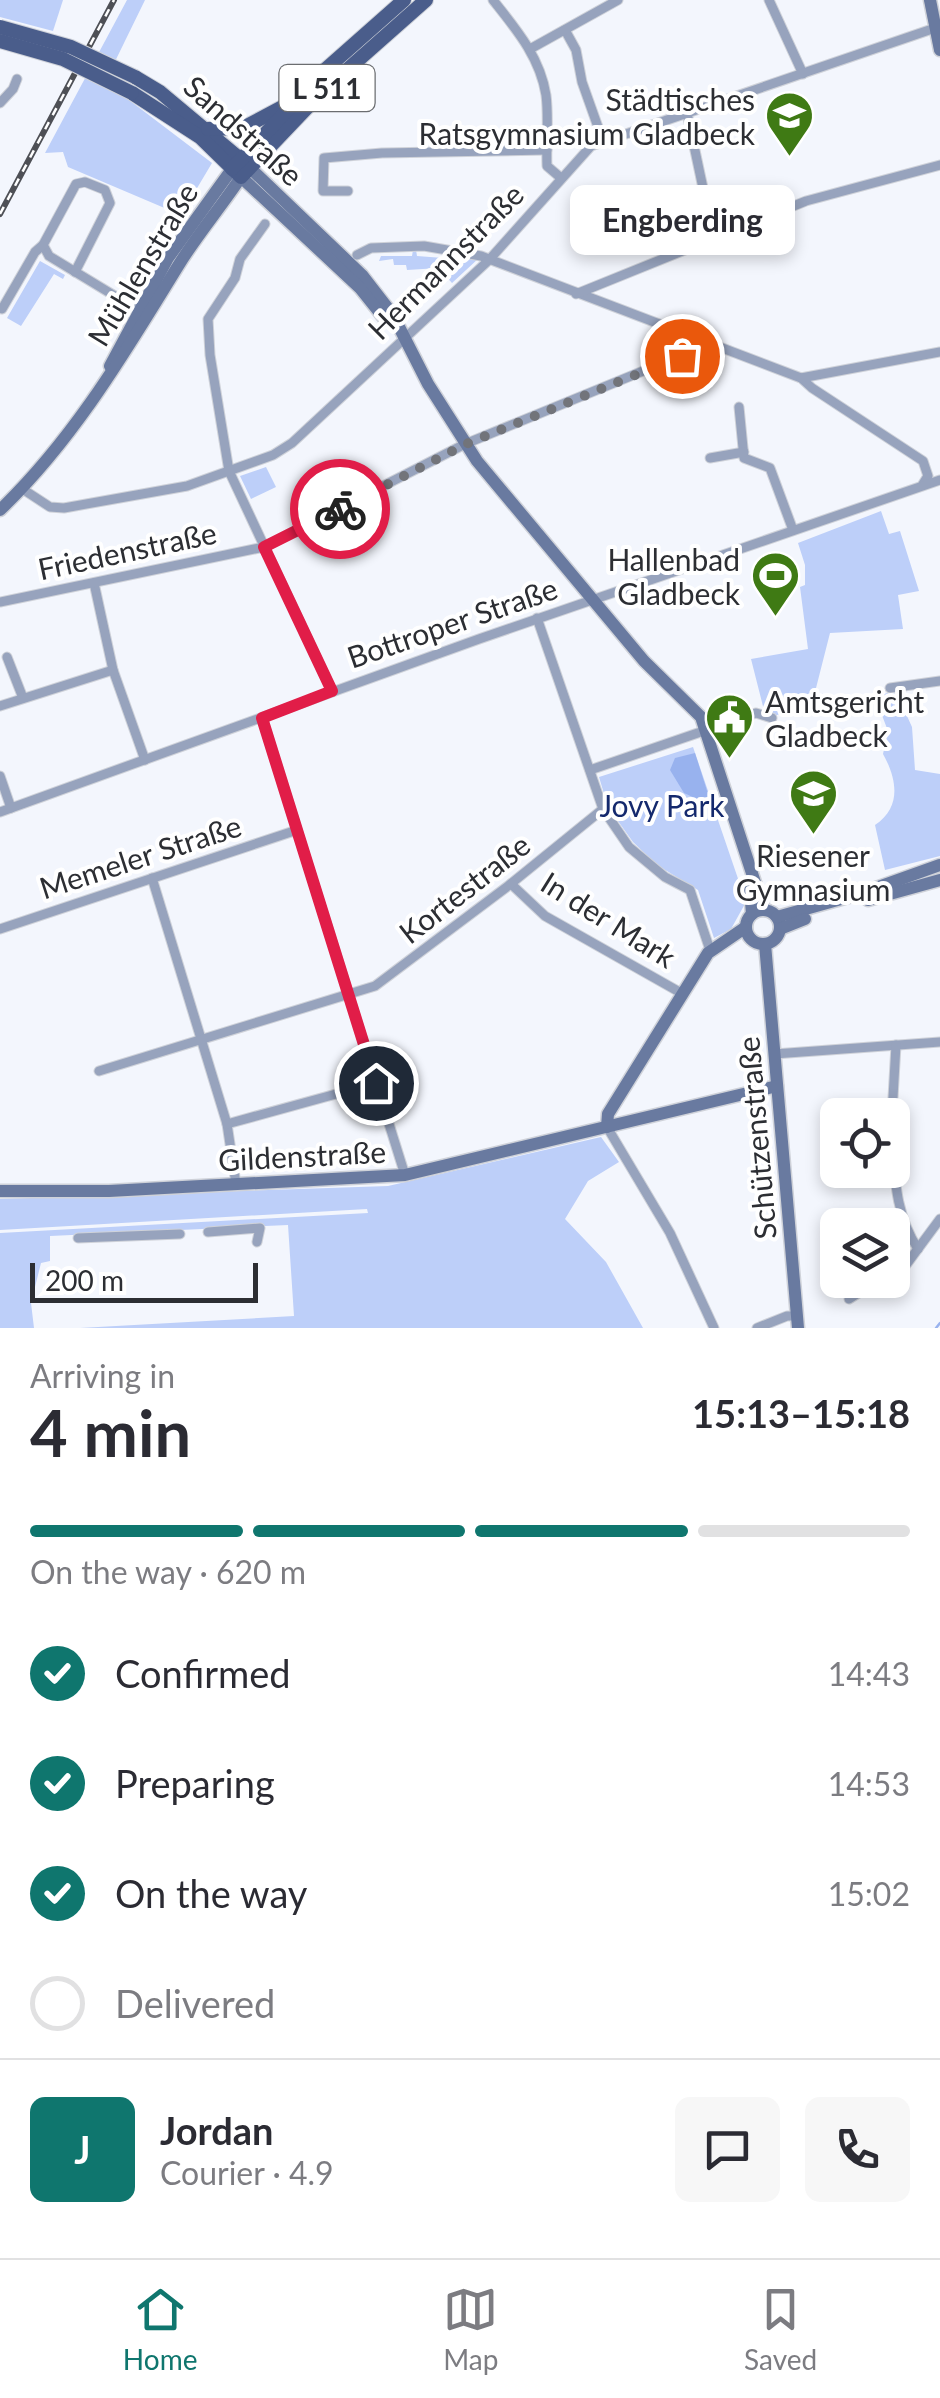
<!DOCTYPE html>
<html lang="en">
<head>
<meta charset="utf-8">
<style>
  body { margin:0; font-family:Lato,sans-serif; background:#f7f7f7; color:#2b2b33; height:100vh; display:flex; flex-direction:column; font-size:38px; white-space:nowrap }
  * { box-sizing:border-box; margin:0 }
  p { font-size:32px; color:#7c7c81 }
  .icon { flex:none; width:55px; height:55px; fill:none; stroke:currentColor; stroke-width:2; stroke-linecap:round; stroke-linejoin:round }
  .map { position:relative; height:1328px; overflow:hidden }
  .details { display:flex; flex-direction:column; background:#fff; flex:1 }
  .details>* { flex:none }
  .buttons { position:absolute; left:820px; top:1098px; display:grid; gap:20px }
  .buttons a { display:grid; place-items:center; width:90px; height:90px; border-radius:15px; background:#fff; box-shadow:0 5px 15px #0003; font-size:50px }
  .scale { position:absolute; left:30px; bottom:25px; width:228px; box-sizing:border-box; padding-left:10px; border:5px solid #2c2e33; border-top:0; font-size:28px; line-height:35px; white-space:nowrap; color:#2c2e33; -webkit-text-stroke:8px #fff; paint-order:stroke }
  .pin { position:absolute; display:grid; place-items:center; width:85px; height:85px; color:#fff; margin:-42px; border:5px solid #fff; border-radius:50%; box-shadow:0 2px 10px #0007 }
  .courier { position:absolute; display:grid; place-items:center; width:100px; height:100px; margin:-50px; border:8px solid #e11d48; border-radius:50%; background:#fff; color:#222; box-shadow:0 2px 12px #0007 }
  .bubble { position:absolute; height:70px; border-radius:15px; background:#fff; box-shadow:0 5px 15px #0003; font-size:32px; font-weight:700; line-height:70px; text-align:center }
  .overview em { font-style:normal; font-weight:700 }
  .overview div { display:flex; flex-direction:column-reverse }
  .overview { display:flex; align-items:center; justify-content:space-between; height:170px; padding:0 30px }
  h1 { font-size:65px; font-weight:700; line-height:75px }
  .bar { display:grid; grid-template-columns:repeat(4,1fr); gap:15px 10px; align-content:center; height:120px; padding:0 30px }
  .bar i { height:12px; border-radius:8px; background:#e1e1e2 }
  .bar .active { background:#0f766e }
  .bar p { grid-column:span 4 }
  .line { display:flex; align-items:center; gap:25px; padding:0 30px; border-top:2px solid #e1e1e2 }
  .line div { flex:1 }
  .round { display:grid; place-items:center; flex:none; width:105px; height:105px; border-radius:15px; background:#f7f7f7 }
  ol { padding:0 30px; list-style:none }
  li { display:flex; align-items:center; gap:30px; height:110px }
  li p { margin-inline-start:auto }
  li .icon { padding:10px; border-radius:50%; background:#0f766e; color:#fff; stroke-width:4 }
  li:last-child { color:#7c7c81 }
  li i { width:55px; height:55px; border:5px solid #e1e1e2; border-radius:50% }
  .tab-bar { display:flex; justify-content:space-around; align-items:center; height:140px; border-top:2px solid #e1e1e2; background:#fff; font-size:28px; color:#7c7c81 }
  .tab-bar a { display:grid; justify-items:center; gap:5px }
  .tab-bar .active { color:#0f766e }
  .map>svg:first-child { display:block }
  .green { fill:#bdcff9 }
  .water { fill:#98b2ee }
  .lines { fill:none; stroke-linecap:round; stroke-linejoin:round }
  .stream { stroke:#98b2ee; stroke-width:2.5 }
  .street-casing { stroke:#cfd2d9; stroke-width:11 }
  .secondary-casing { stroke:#cfd2d9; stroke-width:15 }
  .primary-casing { stroke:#cfd2d9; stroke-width:16 }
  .street { stroke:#97a3bd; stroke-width:9 }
  .secondary { stroke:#697aa0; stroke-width:12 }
  .primary { stroke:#4a5d8b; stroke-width:14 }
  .rail-casing { stroke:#4e5056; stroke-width:6 }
  .rail { stroke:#fff; stroke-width:2.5; stroke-dasharray:8; stroke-linecap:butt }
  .primary-bridge-casing { stroke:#cfd2d9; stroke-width:16; stroke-linecap:butt }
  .primary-bridge { stroke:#4a5d8b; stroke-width:14 }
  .done { stroke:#72747a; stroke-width:10; stroke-dasharray:0 18 }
  .route { stroke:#e11d48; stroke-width:12 }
  .labels { text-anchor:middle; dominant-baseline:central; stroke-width:8; stroke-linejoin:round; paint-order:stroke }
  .shield { fill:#fff; stroke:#6b6d70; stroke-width:2.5 }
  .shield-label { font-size:28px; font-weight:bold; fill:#2c2e33 }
  .poi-label { font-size:30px; fill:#2c2e33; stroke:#fff; text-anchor:end }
  .street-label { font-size:30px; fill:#2c2e33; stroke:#fff }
  .park-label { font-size:30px; fill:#14296d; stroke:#fff }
</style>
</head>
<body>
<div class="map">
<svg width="940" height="1328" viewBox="0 0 940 1328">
  <rect width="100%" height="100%" fill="#f3f6fd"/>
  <g class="green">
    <polygon points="0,0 63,0 53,31 0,17"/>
    <polygon points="127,0 145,0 103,86 129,100 212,163 181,215 68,167 63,152 45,153"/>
    <polygon points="413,250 416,250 417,256 456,259 458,254 479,258 452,283 443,273 443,264 439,264 439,268 407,270 406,265 394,265 393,259 379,261 381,256 412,256"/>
    <polygon points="40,261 65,275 63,279 54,274 21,326 7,318"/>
    <polygon points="266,467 276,487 251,499 240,476"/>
    <polygon points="881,511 889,534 900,531 919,591 898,595 903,629 830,633 815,692 840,698 766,718 751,659 808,649 800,587 805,585 805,565 798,543"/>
    <path d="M900 689 902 705 912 727 915 770 940 774V856L885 870 875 825C902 807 897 779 883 754L888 731 875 697Z"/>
    <polygon points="693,747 746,902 731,929 714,938 698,890 657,865 633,842 608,807 599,777"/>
    <polygon points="601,1137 619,1162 588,1181 565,1219 606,1262 643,1328 80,1328 294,1316 288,1225 50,1236 50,1261 41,1263 31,1303 34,1328 0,1328 0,1233 368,1213 367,1209 0,1230 0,1199 388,1186"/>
  </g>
  <polygon class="water" points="695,753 709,797 699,800 684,793 670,770 675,758"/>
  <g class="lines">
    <polyline class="stream" points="936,1328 940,1323"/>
    <defs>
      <g id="street">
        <path d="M493 0C516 29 540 57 546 95 549 118 546 143 547 166L561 178"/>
        <polyline points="769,0 803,74"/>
        <polyline points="565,30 576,50 582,82 603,141"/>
        <polyline points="530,49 618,0"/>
        <polyline points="0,103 13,89 17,79"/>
        <polyline points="687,113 703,188 721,233"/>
        <polyline points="348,191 323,191 324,158 382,153 547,150"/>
        <polyline points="265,224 240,259 235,278 208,319 210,355 229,471 332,691"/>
        <polyline points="43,245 49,256 143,313"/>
        <polyline points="357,255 371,248 424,246 481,256 801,378 812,388 923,461 928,476 923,484"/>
        <polyline points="576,294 806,201 940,165"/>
        <polyline points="2,309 35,252 43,245 76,184 85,182 105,190 110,203 75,272"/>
        <polyline points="801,378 940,352"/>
        <polyline points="739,407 744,458 770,468 793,530"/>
        <polyline points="710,458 744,452"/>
        <polyline points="21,488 50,507 64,508 187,486 273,455 292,443 489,260 591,146 938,27"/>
        <polyline points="94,583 113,670 145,760"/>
        <polyline points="0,602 264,547 465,444 682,355 689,337"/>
        <polyline points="537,618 603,809 629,847 665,877 690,890 710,950"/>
        <polyline points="7,657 23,698"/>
        <polyline points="890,688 940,681"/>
        <polyline points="0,706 113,670"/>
        <polyline points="262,718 405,1175"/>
        <polyline points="590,770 756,713 772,718"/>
        <polyline points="0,776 11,808"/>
        <polyline points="0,812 479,639 940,480"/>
        <polyline points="152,878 227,1124 236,1184"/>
        <polyline points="511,884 545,916 683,994"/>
        <polyline points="0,929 297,830"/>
        <polyline points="774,1054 940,1042"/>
        <polyline points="99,1071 375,986 508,886 603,809"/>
        <polyline points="892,1115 896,1045"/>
        <polyline points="227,1124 376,1083"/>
        <polyline points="607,1127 670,1233 714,1328"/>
        <path d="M892 1142C895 1180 896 1216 918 1249"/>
        <polyline points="208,1232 260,1228 257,1242"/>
        <polyline points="78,1238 180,1234"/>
        <polyline points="892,1274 903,1269 940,1219"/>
        <polyline points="849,1299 879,1280"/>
        <polyline points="757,1328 787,1316 797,1316"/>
      </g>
      <g id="secondary">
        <polyline points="930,0 940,50"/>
        <polyline points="249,167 362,275 393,315 428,384 477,461 644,661 701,717 764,910"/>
        <polyline points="110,366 168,258 232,169"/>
        <path d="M0 510C74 439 125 352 178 266 197 235 221 207 241 177L360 288 384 318"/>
        <polyline points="750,890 752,914"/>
        <polyline points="868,900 940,880"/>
        <circle cx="763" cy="927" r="17"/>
        <polyline points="777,917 859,894 940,865"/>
        <polyline points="780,929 805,919"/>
        <polyline points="765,944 798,1328"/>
        <polyline points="607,1127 608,1114 708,953 746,927"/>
        <polyline points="0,1191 109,1191 405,1175 777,1086"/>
      </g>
      <g id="primary">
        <polyline points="135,77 160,92 245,163"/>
        <polyline points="132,93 200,137 241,177 322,92 426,0"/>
        <polyline points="208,129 243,128 290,103"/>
        <polyline points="232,169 326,69 404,0"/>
      </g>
    </defs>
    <use href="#street" class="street-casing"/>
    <use href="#secondary" class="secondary-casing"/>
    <use href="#primary" class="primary-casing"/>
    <use href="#street" class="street"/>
    <use href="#secondary" class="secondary"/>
    <use href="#primary" class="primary"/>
    <defs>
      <polyline id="rail" points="0,214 114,0"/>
    </defs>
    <use href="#rail" class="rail-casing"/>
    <use href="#rail" class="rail"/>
    <defs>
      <g id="primary-bridge">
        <polyline points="0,27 71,47 135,77"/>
        <polyline points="0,41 63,59 132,93"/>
      </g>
    </defs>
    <use href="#primary-bridge" class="primary-bridge-casing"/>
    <use href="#primary-bridge" class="primary-bridge"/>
  </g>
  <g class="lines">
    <polyline class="done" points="340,509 466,444 682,356"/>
    <polyline class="route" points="340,509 264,547 332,691 262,718 376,1083"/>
  </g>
  <defs>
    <symbol id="school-pin" viewBox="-11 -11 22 30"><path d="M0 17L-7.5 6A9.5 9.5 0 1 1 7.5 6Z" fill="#3f7a14" stroke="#fff"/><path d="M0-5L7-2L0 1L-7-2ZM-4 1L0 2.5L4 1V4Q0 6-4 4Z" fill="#fff"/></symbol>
    <symbol id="stadium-pin" viewBox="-11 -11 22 30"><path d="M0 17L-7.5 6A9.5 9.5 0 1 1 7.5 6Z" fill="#3f7a14" stroke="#fff"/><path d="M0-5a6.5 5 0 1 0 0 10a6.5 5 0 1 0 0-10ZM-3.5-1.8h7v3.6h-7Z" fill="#fff"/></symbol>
    <symbol id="civic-pin" viewBox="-11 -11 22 30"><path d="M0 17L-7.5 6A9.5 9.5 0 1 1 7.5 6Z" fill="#3f7a14" stroke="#fff"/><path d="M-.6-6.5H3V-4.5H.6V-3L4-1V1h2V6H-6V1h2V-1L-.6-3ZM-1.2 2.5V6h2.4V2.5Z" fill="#fff"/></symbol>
  </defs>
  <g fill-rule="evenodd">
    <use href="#school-pin" x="762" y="88" width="55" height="75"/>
    <use href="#stadium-pin" x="748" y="548" width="55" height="75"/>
    <use href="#civic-pin" x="702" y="690" width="55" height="75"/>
    <use href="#school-pin" x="786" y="766" width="55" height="75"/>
  </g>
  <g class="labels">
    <rect class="shield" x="279.5" y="65" width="95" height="46" rx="8"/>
    <g class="shield-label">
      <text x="327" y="88">L 511</text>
    </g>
    <g class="poi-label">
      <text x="755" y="99">Städtisches<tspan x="755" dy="34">Ratsgymnasium Gladbeck</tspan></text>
      <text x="740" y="559">Hallenbad<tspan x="740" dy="34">Gladbeck</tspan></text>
      <text x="765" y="701" text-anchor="start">Amtsgericht<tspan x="765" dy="34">Gladbeck</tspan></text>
      <text x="813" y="855" text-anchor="middle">Riesener<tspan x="813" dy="34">Gymnasium</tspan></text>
    </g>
    <g class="street-label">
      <text transform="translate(244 130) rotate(42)">Sandstraße</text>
      <text transform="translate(445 261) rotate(-45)">Hermannstraße</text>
      <text transform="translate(142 264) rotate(-59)">Mühlenstraße</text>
      <text transform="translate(127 550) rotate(-12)">Friedenstraße</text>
      <text transform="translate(452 622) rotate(-19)">Bottroper Straße</text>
      <text transform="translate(140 856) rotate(-18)">Memeler Straße</text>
      <text transform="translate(464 888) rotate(-38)">Kortestraße</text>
      <text transform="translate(609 919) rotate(32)">In der Mark</text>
      <text transform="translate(756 1138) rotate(-95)">Schützenstraße</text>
      <text transform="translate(302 1155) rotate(-3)">Gildenstraße</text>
    </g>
    <g class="park-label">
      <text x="662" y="805">Jovy Park</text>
    </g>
  </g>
</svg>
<div class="buttons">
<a><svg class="icon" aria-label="locate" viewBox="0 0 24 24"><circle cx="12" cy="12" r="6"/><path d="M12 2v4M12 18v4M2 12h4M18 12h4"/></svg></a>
<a><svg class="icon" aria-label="layers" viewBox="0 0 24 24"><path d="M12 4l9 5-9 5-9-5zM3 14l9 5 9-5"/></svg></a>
</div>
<div class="scale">200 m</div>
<div class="pin" style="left:682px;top:356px;background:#ea580c"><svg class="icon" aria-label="bag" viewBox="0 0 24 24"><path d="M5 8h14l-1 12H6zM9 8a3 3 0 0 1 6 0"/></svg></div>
<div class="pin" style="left:376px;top:1083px;background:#1f2937"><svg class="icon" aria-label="home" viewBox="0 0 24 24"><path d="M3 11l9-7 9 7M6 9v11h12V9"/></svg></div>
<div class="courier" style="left:340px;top:509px"><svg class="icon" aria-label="bike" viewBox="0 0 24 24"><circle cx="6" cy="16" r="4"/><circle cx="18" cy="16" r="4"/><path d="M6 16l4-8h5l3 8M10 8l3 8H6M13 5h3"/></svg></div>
<div class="bubble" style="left:570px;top:185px;width:225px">Engberding</div>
</div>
<section class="details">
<div class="overview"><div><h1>4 min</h1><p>Arriving in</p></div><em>15:13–15:18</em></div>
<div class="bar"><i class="active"></i><i class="active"></i><i class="active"></i><i></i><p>On the way · 620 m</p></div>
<ol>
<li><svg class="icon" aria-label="check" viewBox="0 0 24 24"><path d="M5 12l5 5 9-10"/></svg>Confirmed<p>14:43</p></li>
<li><svg class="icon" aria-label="check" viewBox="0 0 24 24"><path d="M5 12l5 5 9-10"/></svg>Preparing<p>14:53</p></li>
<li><svg class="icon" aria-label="check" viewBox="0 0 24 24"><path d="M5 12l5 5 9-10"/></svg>On the way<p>15:02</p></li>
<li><i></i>Delivered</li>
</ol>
<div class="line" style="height:180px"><b class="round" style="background:#0f766e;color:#fff">J</b><div><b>Jordan</b><p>Courier · 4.9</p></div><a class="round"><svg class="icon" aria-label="chat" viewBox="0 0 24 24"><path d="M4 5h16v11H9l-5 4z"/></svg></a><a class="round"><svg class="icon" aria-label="phone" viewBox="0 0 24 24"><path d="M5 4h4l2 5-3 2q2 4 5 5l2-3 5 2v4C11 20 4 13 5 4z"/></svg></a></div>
</section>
<nav class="tab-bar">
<a class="active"><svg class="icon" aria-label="home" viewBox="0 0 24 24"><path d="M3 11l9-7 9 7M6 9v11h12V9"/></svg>Home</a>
<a><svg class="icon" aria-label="map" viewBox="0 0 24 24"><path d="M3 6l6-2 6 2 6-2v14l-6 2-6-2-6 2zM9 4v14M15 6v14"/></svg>Map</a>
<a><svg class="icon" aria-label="saved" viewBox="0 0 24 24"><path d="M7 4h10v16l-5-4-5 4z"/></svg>Saved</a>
</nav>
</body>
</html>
